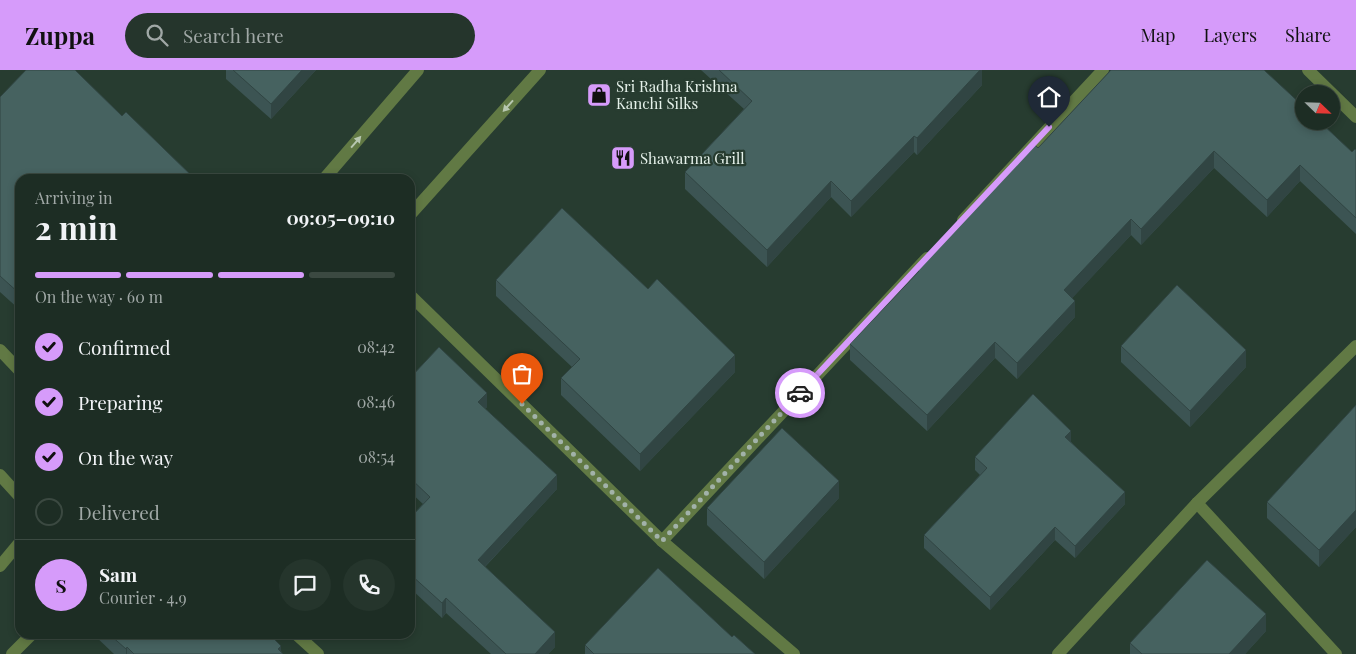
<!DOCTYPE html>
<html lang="en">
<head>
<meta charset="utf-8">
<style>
  body { margin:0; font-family:"Playfair Display",serif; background:#25352c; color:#f1f3f6; height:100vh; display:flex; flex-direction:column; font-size:19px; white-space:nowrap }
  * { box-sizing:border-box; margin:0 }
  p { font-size:16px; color:#a0a8a6 }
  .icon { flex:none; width:28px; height:28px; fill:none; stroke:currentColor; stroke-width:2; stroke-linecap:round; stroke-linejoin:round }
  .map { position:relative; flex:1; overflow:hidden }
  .sheet { position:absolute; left:15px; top:104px; width:400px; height:465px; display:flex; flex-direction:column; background:#1d2d24; border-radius:15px; box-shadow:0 2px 8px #0003,0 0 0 1px #3b4941 }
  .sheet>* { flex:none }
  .needle { width:32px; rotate:113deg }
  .fabs { position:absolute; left:1295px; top:15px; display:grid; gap:10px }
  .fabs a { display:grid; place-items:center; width:45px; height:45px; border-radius:50%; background:#1d2d24; box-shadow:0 2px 8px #0003,0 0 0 1px #3b4941; font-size:25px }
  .pin { position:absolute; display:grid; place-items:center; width:42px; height:42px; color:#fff; margin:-51px -21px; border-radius:50% 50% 50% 0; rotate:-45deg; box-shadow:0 0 5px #0007 }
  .pin .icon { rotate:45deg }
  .courier { position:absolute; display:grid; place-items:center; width:50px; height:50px; margin:-25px; border:4px solid #d69bfa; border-radius:50%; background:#fff; color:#222; box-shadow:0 1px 6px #0007 }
  .overview em { font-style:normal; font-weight:700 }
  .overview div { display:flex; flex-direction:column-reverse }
  .overview { display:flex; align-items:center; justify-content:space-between; height:85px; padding:0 20px }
  h1 { font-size:32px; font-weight:700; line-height:38px }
  .bar { display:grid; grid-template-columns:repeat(4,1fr); gap:8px 5px; align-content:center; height:60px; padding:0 20px }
  .bar i { height:6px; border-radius:4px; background:#3b4941 }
  .bar .active { background:#d69bfa }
  .bar p { grid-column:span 4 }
  .line { display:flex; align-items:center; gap:12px; padding:0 20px; border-top:1px solid #3b4941 }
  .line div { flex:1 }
  .round { display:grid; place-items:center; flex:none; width:52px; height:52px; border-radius:26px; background:#25352c }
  ol { padding:0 20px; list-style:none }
  li { display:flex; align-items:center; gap:15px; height:55px }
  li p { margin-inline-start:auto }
  li .icon { padding:5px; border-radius:50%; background:#d69bfa; color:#111; stroke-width:4 }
  li:last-child { color:#a0a8a6 }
  li i { width:28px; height:28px; border:2px solid #3b4941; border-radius:50% }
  header { display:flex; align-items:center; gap:30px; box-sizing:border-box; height:70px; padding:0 25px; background:#d69bfa; color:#111 }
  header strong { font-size:24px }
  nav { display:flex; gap:28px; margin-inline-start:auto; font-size:18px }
  .search { width:350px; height:45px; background:#25352c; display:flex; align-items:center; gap:12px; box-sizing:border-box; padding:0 18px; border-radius:28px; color:#a0a8a6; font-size:19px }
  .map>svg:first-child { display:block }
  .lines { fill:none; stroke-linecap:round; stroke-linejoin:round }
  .minor { stroke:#617944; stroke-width:12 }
  .tertiary { stroke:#617944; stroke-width:12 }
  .wall { fill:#3c5453 }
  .shaded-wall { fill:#314543 }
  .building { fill:#466260; stroke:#314543 }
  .oneway { fill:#b7c7b0 }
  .done { stroke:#a2b2a9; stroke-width:5; stroke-dasharray:0 9 }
  .route { stroke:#d69bfa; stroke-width:6 }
  .labels { text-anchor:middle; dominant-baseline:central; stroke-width:4.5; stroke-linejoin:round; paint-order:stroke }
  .poi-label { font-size:15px; fill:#e5f1ea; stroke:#273c30; text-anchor:start }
</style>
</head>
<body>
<header>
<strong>Zuppa</strong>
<div class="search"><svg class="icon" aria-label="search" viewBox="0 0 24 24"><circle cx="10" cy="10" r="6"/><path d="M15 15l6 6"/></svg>Search here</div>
<nav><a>Map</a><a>Layers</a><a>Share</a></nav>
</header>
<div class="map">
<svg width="1356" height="584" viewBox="0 0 1356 584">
  <rect width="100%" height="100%" fill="#273c30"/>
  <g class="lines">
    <g class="minor">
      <polyline points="1308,0 1356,47"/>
      <polyline points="963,150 1103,0"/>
      <polyline points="410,225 662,471 794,584"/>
      <polyline points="1197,433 1336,584"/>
      <polyline points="662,471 927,188"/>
      <polyline points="296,564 318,584"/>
      <polyline points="1058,584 1197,433 1356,276"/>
    </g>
    <g class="tertiary">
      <polyline points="324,109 418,0"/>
      <polyline points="410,145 540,0"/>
      <polyline points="0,280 20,301"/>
      <polyline points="0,405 20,427"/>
      <polyline points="0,496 20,472"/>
      <polyline points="12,584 32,564"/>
    </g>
  </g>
  <g class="wall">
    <polygon points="226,0 316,0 271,49 226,9"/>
    <polygon points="701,0 982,0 982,15 917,85 914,82 851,147 831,127 767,197 685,119 685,102 744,39"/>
    <polygon points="0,27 122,46 195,109 20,109 20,240 0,222"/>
    <polygon points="1038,78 1352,82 1356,80 1356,164 1300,111 1267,147 1214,98 1141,175 1131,165 1072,228 1075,247 1017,309 995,288 927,361 850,290 850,274 916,204 916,198"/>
    <polygon points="496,210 735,302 640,401 561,325 561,308 572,297 496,226"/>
    <polygon points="1121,276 1246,297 1190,357 1121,292"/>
    <polygon points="410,308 487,337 485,339 557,419 485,497 555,577 548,584 491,584 446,543 442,548 410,518 410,448 423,434 410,422"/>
    <polygon points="1356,335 1356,457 1319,497 1267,448 1267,432"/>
    <polygon points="1071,372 1125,434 1075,488 1055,470 990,540 924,478 924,465 980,405 975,400 975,387"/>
    <polygon points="839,428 764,509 707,455 707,438"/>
    <polygon points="1266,561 1245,584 1130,584 1130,573"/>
    <polygon points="93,564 269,564 283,584 114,584"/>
    <polygon points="732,567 755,584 585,584 585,575"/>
  </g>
  <g class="shaded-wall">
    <polygon points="302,0 316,0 271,49 271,34"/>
    <polygon points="980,0 982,0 982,15 917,85 917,68"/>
    <polygon points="914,66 914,82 851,147 851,131"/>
    <polygon points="1214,81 1214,98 1141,175 1141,159"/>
    <polygon points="1300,95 1300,111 1267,147 1267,130"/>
    <polygon points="831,111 831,127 767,197 767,180"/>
    <polygon points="1131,149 1131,165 1064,237 1064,220"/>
    <polygon points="1075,231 1075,247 1017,309 1017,293"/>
    <polygon points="995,272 995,288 927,361 927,345"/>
    <polygon points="1246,280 1246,297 1190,357 1190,341"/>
    <polygon points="735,285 735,302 640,401 640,384"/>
    <polygon points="487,323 487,337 478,346 478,332"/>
    <polygon points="1071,361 1071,373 1065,367"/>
    <polygon points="557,405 557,419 478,504 478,490"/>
    <polygon points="839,411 839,428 764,509 764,492"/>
    <polygon points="1125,422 1125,434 1075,488 1075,476"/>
    <polygon points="1356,440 1356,457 1319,497 1319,480"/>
    <polygon points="1055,457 1055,470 990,540 990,527"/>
    <polygon points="446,528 446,543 442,548 442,533"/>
    <polygon points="1266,544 1266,561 1245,584 1229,584"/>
    <polygon points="555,562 555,577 548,584 535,584"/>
    <polygon points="281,576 281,584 278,579"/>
    <polygon points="127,577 127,584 126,584 126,579"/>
  </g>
  <g class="building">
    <polygon points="26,0 75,0 122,46 126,42 195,109 20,109 20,224 0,206 0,27"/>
    <polygon points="233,0 302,0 271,34"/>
    <polygon points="719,0 980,0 917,68 914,66 851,131 831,111 767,180 685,102 752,31"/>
    <polygon points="1111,0 1264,0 1304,37 1304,51 1319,51 1352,82 1355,79 1356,80 1356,148 1300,95 1267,130 1214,81 1141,159 1131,149 1064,220 1075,231 1017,293 995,272 927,345 850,274 919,201 916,198 973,136 976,138 1035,75 1038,78"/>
    <polygon points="562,138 648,219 657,209 735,285 640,384 561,308 580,289 496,210"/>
    <polygon points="1177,215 1246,280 1190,341 1121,276"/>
    <polygon points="439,277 487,323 478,332 557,405 478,490 555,562 535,584 506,584 446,528 442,533 410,504 410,448 430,427 410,408 410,308"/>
    <polygon points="1033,324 1071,361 1065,367 1125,422 1075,476 1055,457 990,527 924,465 987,398 975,387"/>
    <polygon points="1356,335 1356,440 1319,480 1267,432"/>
    <polygon points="782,358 839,411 764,492 707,438"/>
    <polygon points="1207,490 1266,544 1229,584 1142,584 1130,573"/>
    <polygon points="658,498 732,567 734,565 755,584 594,584 585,575"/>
    <polygon points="109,564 269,564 281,576 278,579 283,584 134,584 127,577 126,579"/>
  </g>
  <defs><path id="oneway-solid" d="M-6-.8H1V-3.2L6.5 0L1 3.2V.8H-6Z" transform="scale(1.25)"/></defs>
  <g class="oneway">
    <use href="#oneway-solid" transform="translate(508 36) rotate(132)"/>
    <use href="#oneway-solid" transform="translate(356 72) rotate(-49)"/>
  </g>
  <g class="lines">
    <polyline class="done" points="522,334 662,471 800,323"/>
    <polyline class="route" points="800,323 1049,57"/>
  </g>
  <defs>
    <symbol id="shop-square" viewBox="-11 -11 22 22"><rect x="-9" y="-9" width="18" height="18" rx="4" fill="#d69bfa" stroke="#273c30"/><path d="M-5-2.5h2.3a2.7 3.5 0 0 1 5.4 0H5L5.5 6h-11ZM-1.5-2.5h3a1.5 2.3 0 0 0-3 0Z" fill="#111"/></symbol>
    <symbol id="restaurant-square" viewBox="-11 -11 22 22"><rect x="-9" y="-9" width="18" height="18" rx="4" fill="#d69bfa" stroke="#273c30"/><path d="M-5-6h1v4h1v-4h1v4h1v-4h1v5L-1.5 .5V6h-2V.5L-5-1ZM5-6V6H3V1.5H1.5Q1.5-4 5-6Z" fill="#111"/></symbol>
  </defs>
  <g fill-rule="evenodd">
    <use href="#shop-square" x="585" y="11" width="28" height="28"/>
    <use href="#restaurant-square" x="609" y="74" width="28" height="28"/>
  </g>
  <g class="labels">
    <g class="poi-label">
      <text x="616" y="16">Sri Radha Krishna<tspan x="616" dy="17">Kanchi Silks</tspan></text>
      <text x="640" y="88">Shawarma Grill</text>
    </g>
  </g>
</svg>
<div class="fabs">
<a><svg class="needle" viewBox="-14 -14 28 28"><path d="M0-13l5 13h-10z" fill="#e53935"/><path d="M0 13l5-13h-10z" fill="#a0a8a6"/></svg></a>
</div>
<div class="pin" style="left:522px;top:334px;background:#ea580c"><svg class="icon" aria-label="bag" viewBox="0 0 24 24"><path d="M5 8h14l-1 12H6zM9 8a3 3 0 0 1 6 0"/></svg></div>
<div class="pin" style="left:1049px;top:57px;background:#1f2937"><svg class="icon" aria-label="home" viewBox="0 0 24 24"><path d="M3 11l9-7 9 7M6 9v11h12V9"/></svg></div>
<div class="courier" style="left:800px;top:323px"><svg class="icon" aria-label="car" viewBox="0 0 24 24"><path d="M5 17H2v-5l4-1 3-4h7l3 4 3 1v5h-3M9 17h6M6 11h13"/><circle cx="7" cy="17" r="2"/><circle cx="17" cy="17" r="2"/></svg></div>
<section class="sheet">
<div class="overview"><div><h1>2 min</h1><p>Arriving in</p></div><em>09:05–09:10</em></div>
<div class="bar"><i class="active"></i><i class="active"></i><i class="active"></i><i></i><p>On the way · 60 m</p></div>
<ol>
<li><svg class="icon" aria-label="check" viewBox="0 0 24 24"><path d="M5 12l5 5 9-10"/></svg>Confirmed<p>08:42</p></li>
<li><svg class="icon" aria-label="check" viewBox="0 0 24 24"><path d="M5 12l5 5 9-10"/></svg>Preparing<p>08:46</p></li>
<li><svg class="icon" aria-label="check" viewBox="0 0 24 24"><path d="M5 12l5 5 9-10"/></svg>On the way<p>08:54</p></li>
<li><i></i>Delivered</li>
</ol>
<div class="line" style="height:90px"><b class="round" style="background:#d69bfa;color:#111">S</b><div><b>Sam</b><p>Courier · 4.9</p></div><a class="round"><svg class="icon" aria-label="chat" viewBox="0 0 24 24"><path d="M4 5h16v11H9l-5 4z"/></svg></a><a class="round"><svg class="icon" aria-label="phone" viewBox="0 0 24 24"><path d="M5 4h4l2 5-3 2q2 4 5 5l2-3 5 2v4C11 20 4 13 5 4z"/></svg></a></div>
</section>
</div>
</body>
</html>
